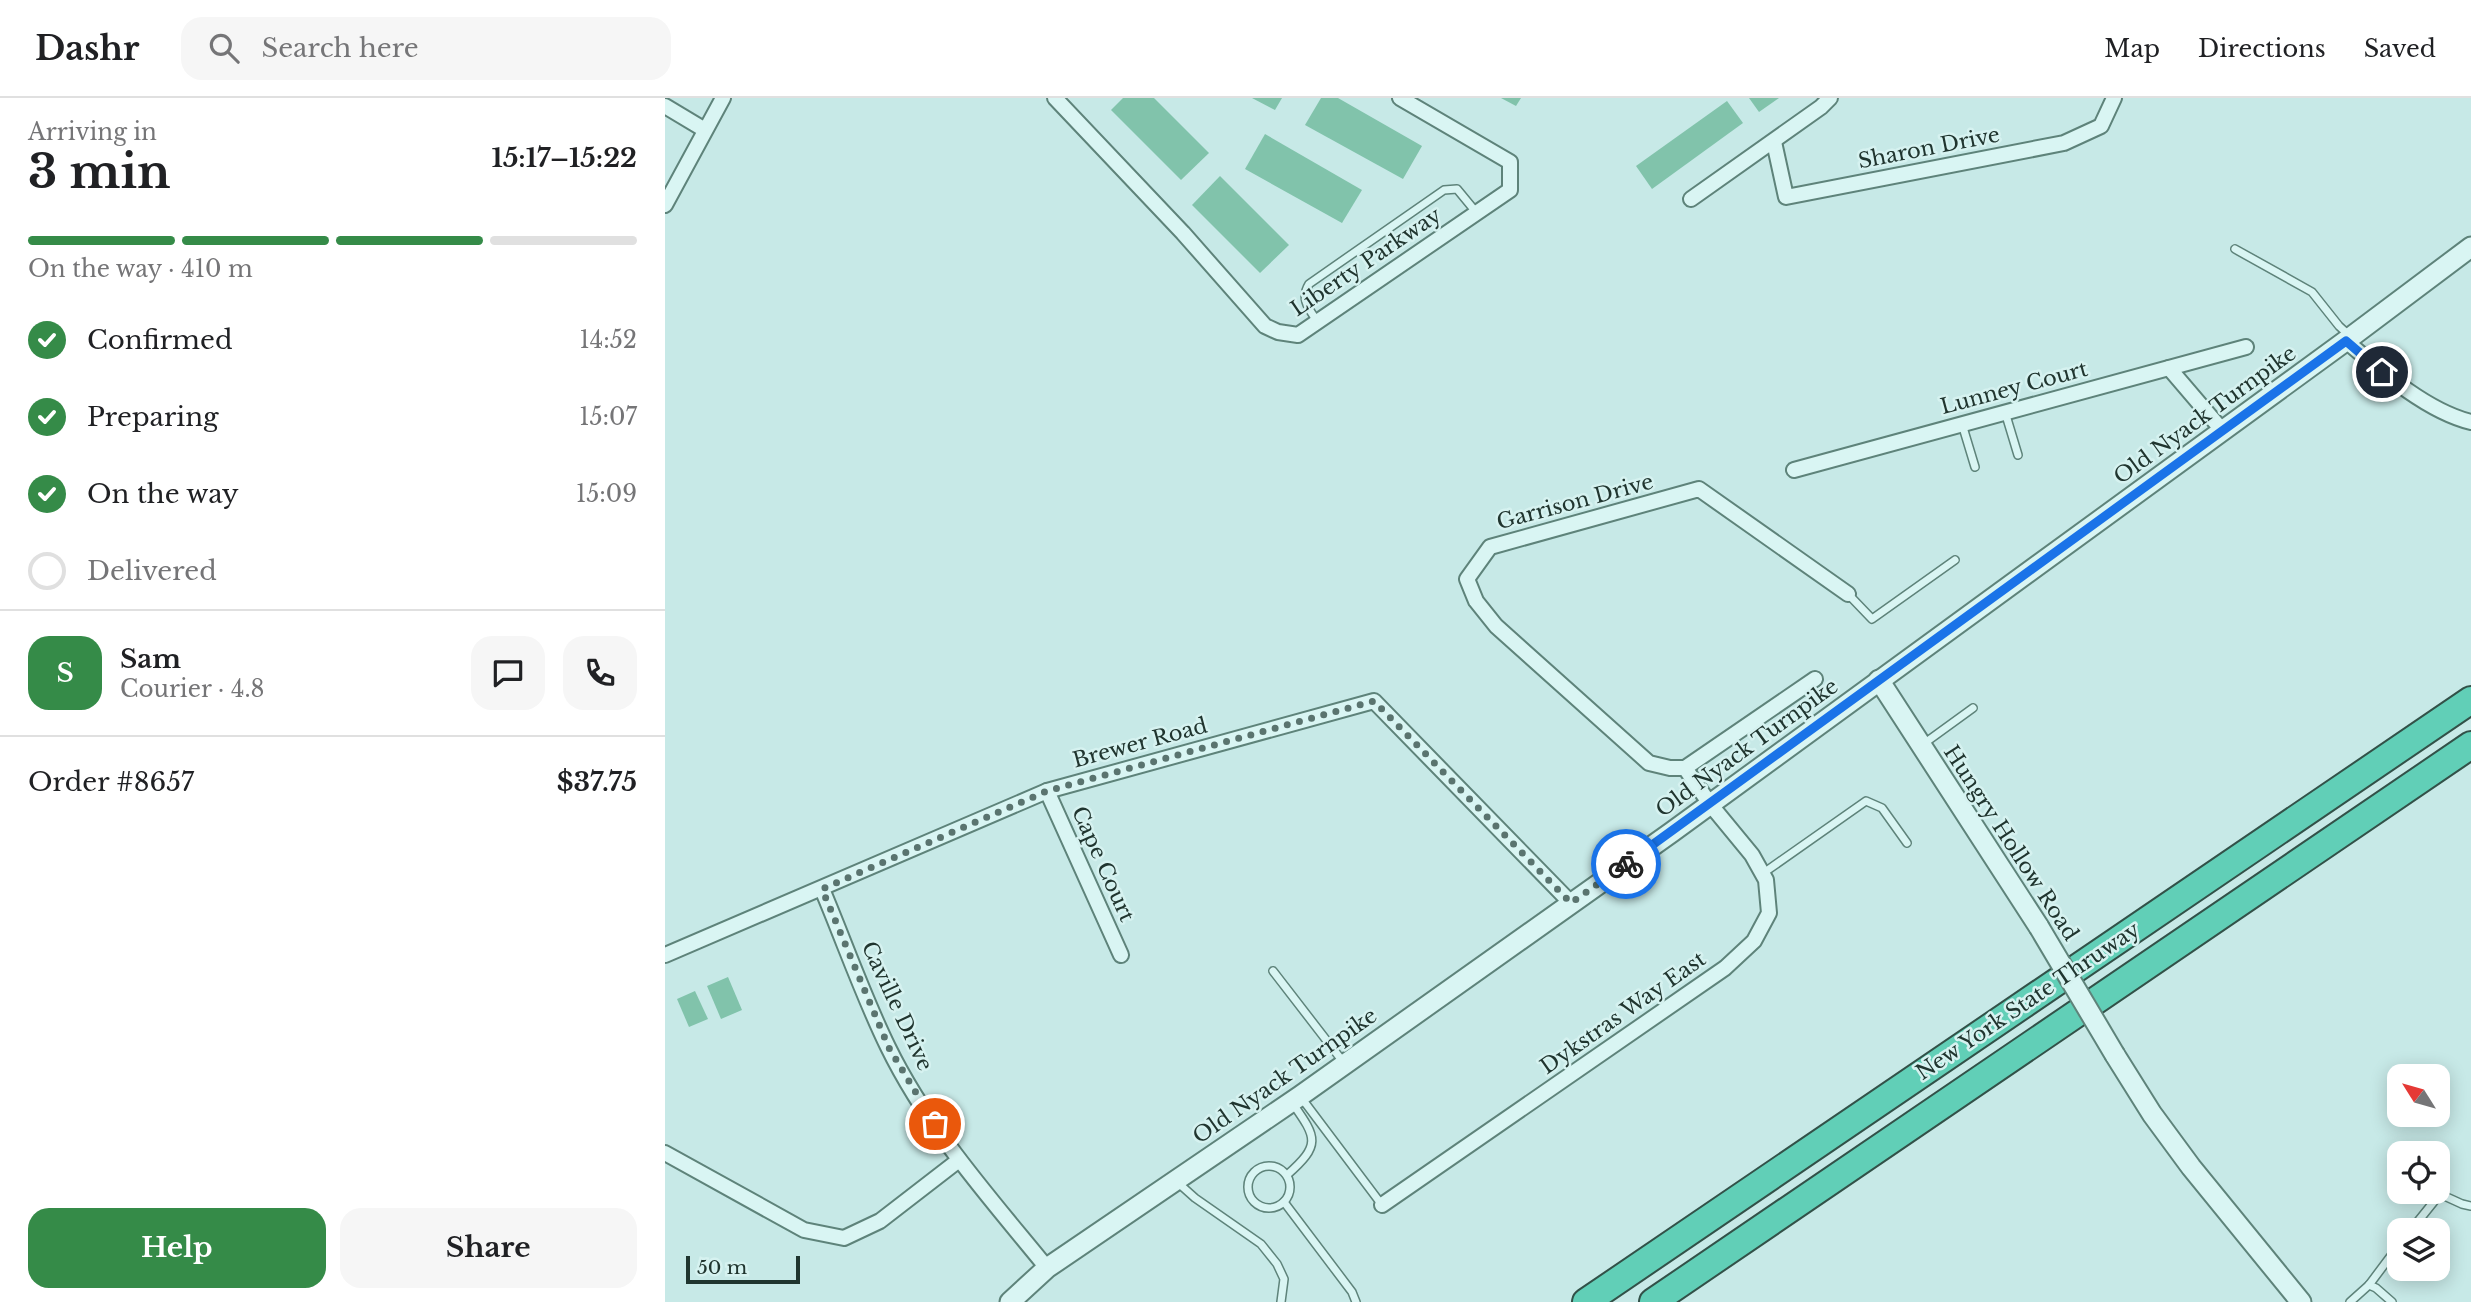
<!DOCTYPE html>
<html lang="en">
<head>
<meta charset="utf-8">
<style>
  body { margin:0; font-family:"Libre Baskerville",serif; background:#f6f6f6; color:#202124; height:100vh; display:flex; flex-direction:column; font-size:26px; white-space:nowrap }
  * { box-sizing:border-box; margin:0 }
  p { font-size:23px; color:#757577 }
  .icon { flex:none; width:38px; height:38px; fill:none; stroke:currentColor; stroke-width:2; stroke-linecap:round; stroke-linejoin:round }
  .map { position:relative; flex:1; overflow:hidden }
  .details { display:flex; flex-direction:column; background:#fff; width:665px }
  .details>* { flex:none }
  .needle { width:46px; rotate:307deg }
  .buttons { position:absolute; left:1722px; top:966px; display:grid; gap:14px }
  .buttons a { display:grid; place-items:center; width:63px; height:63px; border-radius:14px; background:#fff; box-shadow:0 4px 18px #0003; font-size:35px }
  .scale { position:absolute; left:21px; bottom:18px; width:114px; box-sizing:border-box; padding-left:7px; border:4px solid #20352f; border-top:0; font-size:19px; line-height:24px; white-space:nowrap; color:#20352f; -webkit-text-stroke:5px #d6f2f0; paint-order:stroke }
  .pin { position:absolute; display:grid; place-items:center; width:60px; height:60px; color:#fff; margin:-30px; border:4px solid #fff; border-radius:50%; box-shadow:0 2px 7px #0007 }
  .courier { position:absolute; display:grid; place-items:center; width:70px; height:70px; margin:-35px; border:5px solid #1a73e8; border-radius:50%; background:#fff; color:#222; box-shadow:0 2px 9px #0007 }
  .summary em { font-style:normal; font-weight:700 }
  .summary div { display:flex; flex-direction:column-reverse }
  .summary { display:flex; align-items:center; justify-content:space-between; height:119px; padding:0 28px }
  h1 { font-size:46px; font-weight:700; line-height:52px }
  .bar { display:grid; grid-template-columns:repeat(4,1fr); gap:10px 7px; align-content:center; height:84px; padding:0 28px }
  .bar i { height:9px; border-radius:5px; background:#e0e0e0 }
  .bar .on { background:#358b48 }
  .bar p { grid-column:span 4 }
  .line { display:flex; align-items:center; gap:18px; padding:0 28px; border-top:2px solid #e0e0e0 }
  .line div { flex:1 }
  .round { display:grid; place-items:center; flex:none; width:74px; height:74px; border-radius:21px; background:#f6f6f6 }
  ol { padding:0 28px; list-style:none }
  li { display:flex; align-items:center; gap:21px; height:77px }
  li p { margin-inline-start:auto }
  li .icon { padding:7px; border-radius:50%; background:#358b48; color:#fff; stroke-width:4 }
  li:last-child { color:#757577 }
  li i { width:38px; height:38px; border:4px solid #e0e0e0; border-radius:50% }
  .action { display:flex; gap:14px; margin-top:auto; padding:14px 28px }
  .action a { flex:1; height:80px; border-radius:21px; background:#358b48; color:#fff; font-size:28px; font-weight:700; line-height:80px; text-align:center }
  .action a+a { background:#f6f6f6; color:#202124 }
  header { display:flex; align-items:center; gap:42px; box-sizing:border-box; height:98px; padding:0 35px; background:#fff; border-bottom:2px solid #e0e0e0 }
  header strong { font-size:33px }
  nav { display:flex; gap:38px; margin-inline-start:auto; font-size:24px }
  .search { width:490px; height:63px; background:#f6f6f6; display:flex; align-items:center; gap:18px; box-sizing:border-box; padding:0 24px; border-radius:21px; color:#757577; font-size:26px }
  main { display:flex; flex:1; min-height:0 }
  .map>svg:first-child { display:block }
  .building { fill:#81c3ab }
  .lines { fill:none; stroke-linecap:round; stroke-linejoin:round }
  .service-casing { stroke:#5e837a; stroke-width:10 }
  .minor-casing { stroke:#5e837a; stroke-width:18 }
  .tertiary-casing { stroke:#5e837a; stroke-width:23 }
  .motorway-casing { stroke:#325148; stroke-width:30 }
  .service { stroke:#d9f5f3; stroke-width:7 }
  .minor { stroke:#d9f5f3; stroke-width:14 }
  .tertiary { stroke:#d9f5f3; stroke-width:19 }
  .motorway { stroke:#61cfb7; stroke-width:26 }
  .tertiary-bridge-casing { stroke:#5e837a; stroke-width:23; stroke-linecap:butt }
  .tertiary-bridge { stroke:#d9f5f3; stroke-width:19 }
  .done { stroke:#5a746f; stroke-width:7; stroke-dasharray:0 12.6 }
  .route { stroke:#1a73e8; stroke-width:9 }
  .labels { text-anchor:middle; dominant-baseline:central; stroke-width:5; stroke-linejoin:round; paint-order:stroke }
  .street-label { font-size:21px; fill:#20352f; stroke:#d6f2f0 }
</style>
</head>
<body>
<header>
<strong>Dashr</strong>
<div class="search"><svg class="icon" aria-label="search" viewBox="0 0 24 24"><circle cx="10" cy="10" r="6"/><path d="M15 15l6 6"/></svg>Search here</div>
<nav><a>Map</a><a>Directions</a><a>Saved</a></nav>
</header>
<main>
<section class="details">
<div class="summary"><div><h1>3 min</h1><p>Arriving in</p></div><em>15:17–15:22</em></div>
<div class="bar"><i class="on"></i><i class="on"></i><i class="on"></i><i></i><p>On the way · 410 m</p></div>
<ol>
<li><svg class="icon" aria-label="check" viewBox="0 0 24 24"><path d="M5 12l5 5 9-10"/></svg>Confirmed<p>14:52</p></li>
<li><svg class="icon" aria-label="check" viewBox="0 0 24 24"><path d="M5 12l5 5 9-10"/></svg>Preparing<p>15:07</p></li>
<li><svg class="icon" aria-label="check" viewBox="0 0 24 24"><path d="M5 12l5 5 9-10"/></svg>On the way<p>15:09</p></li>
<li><i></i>Delivered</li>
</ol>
<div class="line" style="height:126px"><b class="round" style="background:#358b48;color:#fff">S</b><div><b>Sam</b><p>Courier · 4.8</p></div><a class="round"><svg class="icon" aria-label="chat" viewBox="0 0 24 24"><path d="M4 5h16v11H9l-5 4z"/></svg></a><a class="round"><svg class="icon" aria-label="phone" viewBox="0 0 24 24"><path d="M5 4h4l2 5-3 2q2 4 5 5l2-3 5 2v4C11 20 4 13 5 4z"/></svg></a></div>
<div class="line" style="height:91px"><div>Order #8657</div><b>$37.75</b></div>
<div class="action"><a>Help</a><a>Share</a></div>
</section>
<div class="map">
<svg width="1806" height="1204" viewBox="0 0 1806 1204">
  <rect width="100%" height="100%" fill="#c7e9e7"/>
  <g class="building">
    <polygon points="458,0 489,0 544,55 516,82 446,12"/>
    <polygon points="587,0 617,0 610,12"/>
    <polygon points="656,0 673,0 757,48 738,81 640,27"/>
    <polygon points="836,0 856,0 851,8"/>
    <polygon points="1084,0 1114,0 1094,14"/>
    <polygon points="1062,3 1078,25 987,91 971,68"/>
    <polygon points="600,36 697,92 677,125 580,71"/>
    <polygon points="555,78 624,147 595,175 527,107"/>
    <polygon points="63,879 77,912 56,921 42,888"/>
    <polygon points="30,893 43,921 24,929 12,901"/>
  </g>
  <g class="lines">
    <defs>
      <g id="service">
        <polyline points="1570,151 1647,194 1674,228 1686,239"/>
        <path d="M652 223C644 211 635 201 644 186L779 92 792 91 811 114"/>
        <polyline points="1340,314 1353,357"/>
        <polyline points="1297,326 1310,369"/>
        <polyline points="1183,496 1207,521 1290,462"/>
        <polyline points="1257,647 1308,610"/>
        <polyline points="1097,776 1201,703 1217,710 1242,745"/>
        <polyline points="608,873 679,965"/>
        <polyline points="635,998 717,1107"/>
        <circle cx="604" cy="1089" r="21"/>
        <path d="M622 1077C656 1047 652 1040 628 1006"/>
        <polyline points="511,1083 530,1100 596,1146 612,1166 619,1181 616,1204"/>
        <polyline points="619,1104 687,1194 691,1204"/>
        <polyline points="1746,1132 1775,1096 1797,1106 1806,1108"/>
        <polyline points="1704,1187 1711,1190 1727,1204"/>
        <polyline points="1685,1204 1704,1187 1734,1147"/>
      </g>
      <g id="minor">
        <polyline points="390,0 518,135 600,228 613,234 633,237 845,92 845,64 735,0"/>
        <polyline points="0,8 40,32"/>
        <polyline points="1109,44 1121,99 1399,45 1436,28 1449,0"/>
        <polyline points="1026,101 1156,9 1165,0"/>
        <polyline points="0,107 58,0"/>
        <path d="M1681 243C1715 272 1761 313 1806 324"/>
        <polyline points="1504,270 1557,332"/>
        <polyline points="1129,372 1581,249"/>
        <polyline points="1150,581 1020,670 1005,670 984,665 831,528 811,503 802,481 825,449 1034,391 1183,496"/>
        <polyline points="382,693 456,857"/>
        <path d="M157 791C179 843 198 898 223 949 263 1031 325 1100 382 1170"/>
        <polyline points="0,857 382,693 709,603 906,805"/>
        <polyline points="0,1055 139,1132 179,1140 215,1123 294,1062"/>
        <polyline points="717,1107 1060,870 1089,843 1104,815 1101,782 1087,757 1045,706 1020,670"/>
      </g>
      <g id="tertiary">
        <polyline points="1214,582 1374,829"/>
        <polyline points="1450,957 1487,1016 1526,1069 1636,1204"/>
        <polyline points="345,1204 382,1170 635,998 1007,734 1686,239 1806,149"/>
      </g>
      <g id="motorway">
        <polyline points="921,1204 1806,602"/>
        <polyline points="988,1204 1806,647"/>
      </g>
    </defs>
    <use href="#service" class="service-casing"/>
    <use href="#minor" class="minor-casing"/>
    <use href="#tertiary" class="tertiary-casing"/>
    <use href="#motorway" class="motorway-casing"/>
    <use href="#service" class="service"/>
    <use href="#minor" class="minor"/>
    <use href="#tertiary" class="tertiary"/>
    <use href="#motorway" class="motorway"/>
    <defs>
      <polyline id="tertiary-bridge" points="1374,829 1450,957"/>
    </defs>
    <use href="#tertiary-bridge" class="tertiary-bridge-casing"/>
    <use href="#tertiary-bridge" class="tertiary-bridge"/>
  </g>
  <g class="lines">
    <polyline class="done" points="270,1026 224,950 157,791 382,693 709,603 906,805 961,766"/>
    <polyline class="route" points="961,766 1681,243 1717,274"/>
  </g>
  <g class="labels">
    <g class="street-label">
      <text transform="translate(1264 50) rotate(-11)">Sharon Drive</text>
      <text transform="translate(701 164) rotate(-34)">Liberty Parkway</text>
      <text transform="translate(1349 290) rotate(-15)">Lunney Court</text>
      <text transform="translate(1540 317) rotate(-36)">Old Nyack Turnpike</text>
      <text transform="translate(910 404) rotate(-15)">Garrison Drive</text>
      <text transform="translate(475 645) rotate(-15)">Brewer Road</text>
      <text transform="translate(1082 650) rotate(-36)">Old Nyack Turnpike</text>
      <text transform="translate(1346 745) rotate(57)">Hungry Hollow Road</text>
      <text transform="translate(438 766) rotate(66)">Cape Court</text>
      <text transform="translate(1363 903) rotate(-34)">New York State Thruway</text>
      <text transform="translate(232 908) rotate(65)">Caville Drive</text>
      <text transform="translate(958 915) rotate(-35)">Dykstras Way East</text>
      <text transform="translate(620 978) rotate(-35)">Old Nyack Turnpike</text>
    </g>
  </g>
</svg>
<div class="buttons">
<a><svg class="needle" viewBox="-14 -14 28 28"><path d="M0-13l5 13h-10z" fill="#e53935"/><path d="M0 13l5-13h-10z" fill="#757577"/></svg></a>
<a><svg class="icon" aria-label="locate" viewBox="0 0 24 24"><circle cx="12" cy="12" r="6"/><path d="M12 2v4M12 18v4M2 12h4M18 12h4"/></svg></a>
<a><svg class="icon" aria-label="layers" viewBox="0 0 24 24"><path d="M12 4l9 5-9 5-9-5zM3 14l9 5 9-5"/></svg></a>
</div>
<div class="scale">50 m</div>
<div class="pin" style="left:270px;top:1026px;background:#ea580c"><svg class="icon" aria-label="bag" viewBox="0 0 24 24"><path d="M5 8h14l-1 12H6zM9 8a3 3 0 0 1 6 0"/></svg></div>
<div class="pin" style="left:1717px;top:274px;background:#1f2937"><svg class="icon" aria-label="home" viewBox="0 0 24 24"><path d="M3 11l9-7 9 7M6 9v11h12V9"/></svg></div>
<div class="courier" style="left:961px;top:766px"><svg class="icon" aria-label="bike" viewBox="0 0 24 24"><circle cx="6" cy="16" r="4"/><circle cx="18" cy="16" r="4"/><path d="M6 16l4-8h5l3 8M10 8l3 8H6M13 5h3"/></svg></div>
</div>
</main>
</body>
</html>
